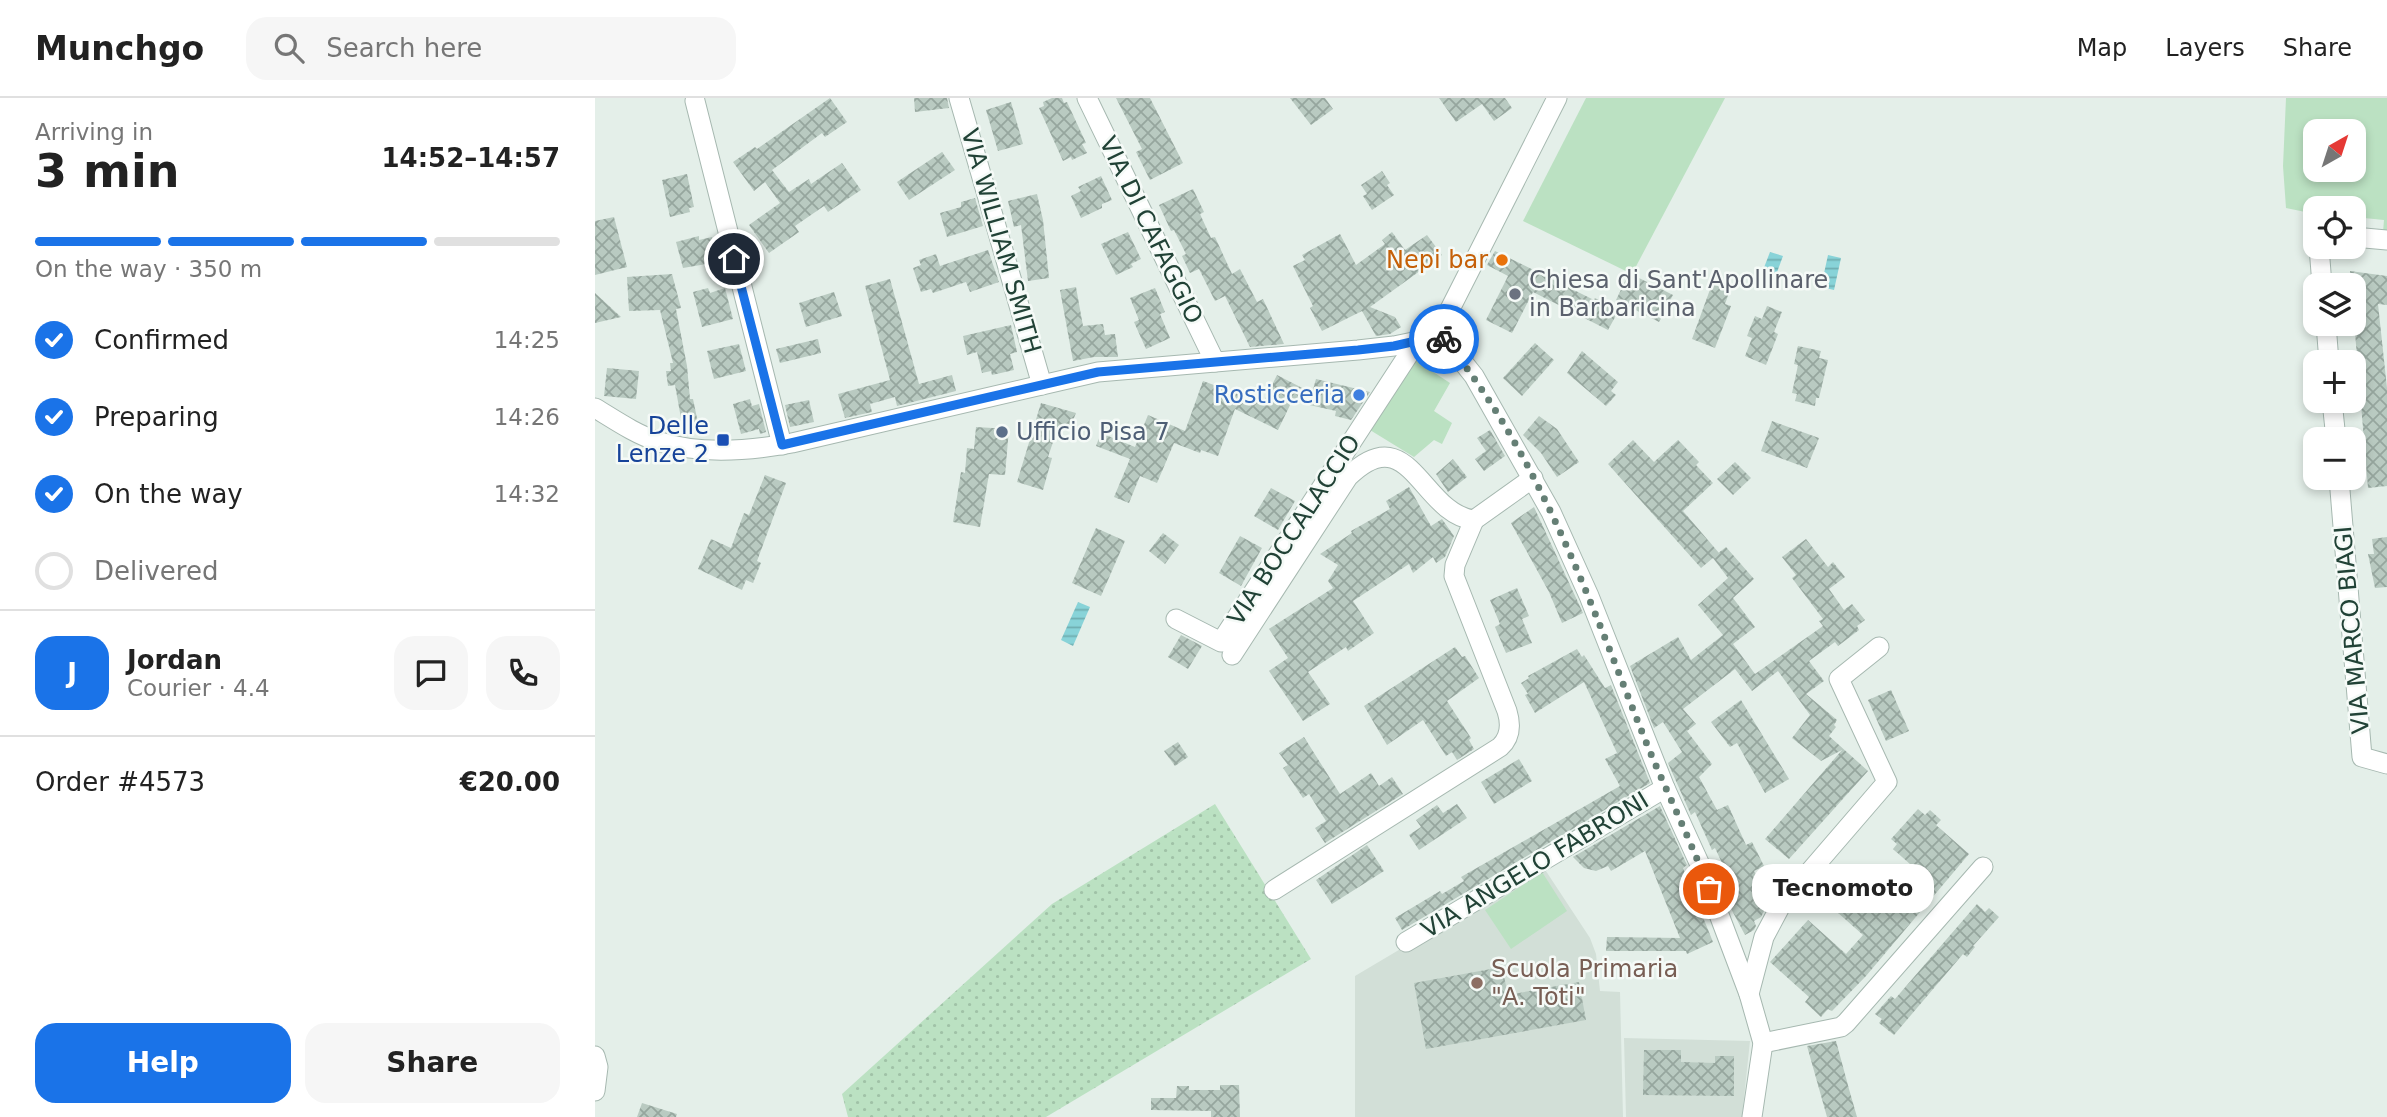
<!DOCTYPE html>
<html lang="en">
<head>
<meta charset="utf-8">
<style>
  body { margin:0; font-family:"DejaVu Sans",sans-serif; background:#f6f6f6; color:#222; height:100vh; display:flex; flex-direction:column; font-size:26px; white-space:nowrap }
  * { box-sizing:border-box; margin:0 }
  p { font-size:23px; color:#767676 }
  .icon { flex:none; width:38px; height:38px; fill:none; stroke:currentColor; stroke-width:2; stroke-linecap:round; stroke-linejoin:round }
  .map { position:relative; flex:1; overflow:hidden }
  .side { display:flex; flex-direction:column; background:#fff; width:595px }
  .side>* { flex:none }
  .needle { width:46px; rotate:39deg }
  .fabs { position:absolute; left:1708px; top:21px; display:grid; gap:14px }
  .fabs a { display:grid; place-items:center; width:63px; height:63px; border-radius:14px; background:#fff; box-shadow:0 4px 10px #0003; font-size:35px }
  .pin { position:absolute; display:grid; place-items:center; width:60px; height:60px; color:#fff; margin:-30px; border:4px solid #fff; border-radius:50%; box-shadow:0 2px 7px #0007 }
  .courier { position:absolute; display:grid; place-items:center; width:70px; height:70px; margin:-35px; border:5px solid #1a73e8; border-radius:50%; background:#fff; color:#222; box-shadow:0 2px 9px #0007 }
  .bubble { position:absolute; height:49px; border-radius:21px; background:#fff; box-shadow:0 4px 10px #0003; font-size:23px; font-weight:700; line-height:49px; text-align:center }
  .head em { font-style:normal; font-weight:700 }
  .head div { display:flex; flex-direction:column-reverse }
  .head { display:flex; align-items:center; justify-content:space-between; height:119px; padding:0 35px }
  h1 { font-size:46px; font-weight:700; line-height:52px }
  .bar { display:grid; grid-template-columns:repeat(4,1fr); gap:10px 7px; align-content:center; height:84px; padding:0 35px }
  .bar i { height:9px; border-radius:5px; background:#e0e0e0 }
  .bar .selected { background:#1a73e8 }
  .bar p { grid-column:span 4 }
  .line { display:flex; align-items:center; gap:18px; padding:0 35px; border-top:2px solid #e0e0e0 }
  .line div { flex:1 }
  .round { display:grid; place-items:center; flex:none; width:74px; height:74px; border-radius:21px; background:#f6f6f6 }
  ol { padding:0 35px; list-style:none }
  li { display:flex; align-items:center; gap:21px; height:77px }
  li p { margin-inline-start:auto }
  li .icon { padding:7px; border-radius:50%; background:#1a73e8; color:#fff; stroke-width:4 }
  li:last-child { color:#767676 }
  li i { width:38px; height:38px; border:4px solid #e0e0e0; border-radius:50% }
  .action { display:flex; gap:14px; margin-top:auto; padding:14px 35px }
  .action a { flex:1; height:80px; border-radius:21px; background:#1a73e8; color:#fff; font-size:28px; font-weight:700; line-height:80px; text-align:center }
  .action a+a { background:#f6f6f6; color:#222 }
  header { display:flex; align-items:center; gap:42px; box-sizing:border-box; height:98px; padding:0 35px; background:#fff; border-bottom:2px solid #e0e0e0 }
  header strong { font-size:33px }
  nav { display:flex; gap:38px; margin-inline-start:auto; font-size:24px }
  .search { width:490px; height:63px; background:#f6f6f6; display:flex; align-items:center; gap:18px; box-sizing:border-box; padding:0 24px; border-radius:21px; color:#767676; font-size:26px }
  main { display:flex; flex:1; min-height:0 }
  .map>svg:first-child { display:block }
  .built { fill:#d2dfd7 }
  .green { fill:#bbe1c2; fill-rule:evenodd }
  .garden { fill:url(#garden-dots) }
  .water { fill:url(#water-rules) }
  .building { fill:url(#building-cross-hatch) }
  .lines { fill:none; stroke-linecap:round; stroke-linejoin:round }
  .street-casing { stroke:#a6b8b0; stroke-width:21 }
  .street { stroke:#fff; stroke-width:19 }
  .done { stroke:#657f75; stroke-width:7; stroke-dasharray:0 12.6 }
  .route { stroke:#1a73e8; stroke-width:9 }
  .food-dot { fill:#e8710a; stroke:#f5faf7; stroke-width:2.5 }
  .worship-dot { fill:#6b7280; stroke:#f5faf7; stroke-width:2.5 }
  .shop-dot { fill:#3f7fe0; stroke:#f5faf7; stroke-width:2.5 }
  .service-dot { fill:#5c6f8a; stroke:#f5faf7; stroke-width:2.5 }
  .transit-dot { fill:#1a4fb4; stroke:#f5faf7; stroke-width:2.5 }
  .education-dot { fill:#8d6e63; stroke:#f5faf7; stroke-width:2.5 }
  .labels { text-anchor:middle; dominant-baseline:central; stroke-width:5; stroke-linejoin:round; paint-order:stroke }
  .street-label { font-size:24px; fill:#214236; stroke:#f5faf7 }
  .food-label { font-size:24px; fill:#c56008; stroke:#f5faf7; text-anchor:end }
  .worship-label { font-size:24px; fill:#5b616d; stroke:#f5faf7; text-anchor:start }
  .shop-label { font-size:24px; fill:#366cbe; stroke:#f5faf7; text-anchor:end }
  .transit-label { font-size:24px; fill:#164399; stroke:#f5faf7; text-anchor:end }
  .service-label { font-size:24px; fill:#4e5e75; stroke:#f5faf7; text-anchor:start }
  .education-label { font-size:24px; fill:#785e54; stroke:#f5faf7; text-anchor:start }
</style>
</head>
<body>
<header>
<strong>Munchgo</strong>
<div class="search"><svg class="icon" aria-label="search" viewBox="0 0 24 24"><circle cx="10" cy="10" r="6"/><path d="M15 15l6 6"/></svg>Search here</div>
<nav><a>Map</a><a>Layers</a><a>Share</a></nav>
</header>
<main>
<section class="side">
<div class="head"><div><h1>3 min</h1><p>Arriving in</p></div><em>14:52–14:57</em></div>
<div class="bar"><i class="selected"></i><i class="selected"></i><i class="selected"></i><i></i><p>On the way · 350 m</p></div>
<ol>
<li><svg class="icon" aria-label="check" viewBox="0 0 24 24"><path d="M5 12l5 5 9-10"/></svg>Confirmed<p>14:25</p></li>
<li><svg class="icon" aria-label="check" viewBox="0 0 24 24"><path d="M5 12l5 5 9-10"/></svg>Preparing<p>14:26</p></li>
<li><svg class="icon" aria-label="check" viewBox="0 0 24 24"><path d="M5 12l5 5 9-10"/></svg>On the way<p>14:32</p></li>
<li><i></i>Delivered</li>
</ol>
<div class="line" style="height:126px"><b class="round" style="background:#1a73e8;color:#fff">J</b><div><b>Jordan</b><p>Courier · 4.4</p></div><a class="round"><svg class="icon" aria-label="chat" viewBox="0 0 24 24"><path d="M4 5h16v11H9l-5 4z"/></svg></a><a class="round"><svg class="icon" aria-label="phone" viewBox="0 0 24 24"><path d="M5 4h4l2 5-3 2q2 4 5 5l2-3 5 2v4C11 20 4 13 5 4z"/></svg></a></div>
<div class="line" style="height:91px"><div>Order #4573</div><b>€20.00</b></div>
<div class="action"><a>Help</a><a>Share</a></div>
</section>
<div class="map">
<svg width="1792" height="1019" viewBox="0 0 1792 1019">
  <defs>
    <pattern id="garden-dots" width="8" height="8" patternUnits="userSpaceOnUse" patternTransform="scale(1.75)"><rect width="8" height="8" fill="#bbe1c2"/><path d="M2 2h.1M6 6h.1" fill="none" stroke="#a0c2a7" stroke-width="1.8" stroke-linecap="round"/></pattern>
    <pattern id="water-rules" width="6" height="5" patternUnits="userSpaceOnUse" patternTransform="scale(1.75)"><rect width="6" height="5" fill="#88d3d8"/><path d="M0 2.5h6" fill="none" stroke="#6fadb0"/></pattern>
    <pattern id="building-cross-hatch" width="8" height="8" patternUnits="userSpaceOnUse" patternTransform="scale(1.75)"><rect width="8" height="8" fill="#b9cac1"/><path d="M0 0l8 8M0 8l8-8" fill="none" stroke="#96a69e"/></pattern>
  </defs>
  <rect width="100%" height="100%" fill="#e4efe9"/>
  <g class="built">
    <polygon points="947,767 995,840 1001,856 1005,893 1025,894 1028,1019 760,1019 760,878"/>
    <polygon points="1029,940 1155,943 1147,1019 1031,1019"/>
  </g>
  <g class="green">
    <polygon points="991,0 1130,0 1037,176 928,123"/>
    <path d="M1691 0H1792V134H1788L1789 122 1759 119V110H1720V116L1691 110 1688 68ZM1720 33H1759V72H1720Z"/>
    <polygon points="820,262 855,285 839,313 857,325 847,346 839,342 819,359 775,332"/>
    <polygon points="947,774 972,813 916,851 890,812"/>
  </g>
  <polygon class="garden" points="620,706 716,861 451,1019 253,1019 247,996 457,806"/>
  <g class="water">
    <polygon points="1175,154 1188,158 1178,185 1165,180"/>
    <polygon points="1233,157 1246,160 1239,192 1226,189"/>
    <polygon points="483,504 495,509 478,548 466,542"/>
  </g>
  <g class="building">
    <polygon points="235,0 252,24 230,39 227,35 177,72 194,94 214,81 216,86 247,65 266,92 233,114 229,108 200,128 204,134 174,155 154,127 185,105 170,84 159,93 138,64 160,49 162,51"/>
    <polygon points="319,0 352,0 354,10 320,14"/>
    <polygon points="457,0 467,0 469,5 472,4 491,45 487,46 492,55 477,62 476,59 468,63 444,10 449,8 448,4"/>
    <polygon points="521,0 555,0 588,65 555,82 541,54 547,51"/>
    <polygon points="695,0 730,0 738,11 716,27"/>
    <polygon points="844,0 910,0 917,10 899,23 887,6 861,24"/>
    <polygon points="416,4 428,46 403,53 391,12"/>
    <polygon points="347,54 360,72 314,102 302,84"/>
    <polygon points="787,73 795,85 792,87 799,97 777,112 768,98 772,96 766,87"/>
    <polygon points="92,76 99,109 94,110 95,114 75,119 67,82"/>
    <polygon points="506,78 517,102 507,106 507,110 486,120 476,98 486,93 483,89"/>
    <polygon points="598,91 609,114 605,116 616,140 620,139 637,176 645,171 662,204 668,201 689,246 655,249 630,198 620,203 604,171 595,175 587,158 591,156 579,132 576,133 564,107"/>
    <polygon points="442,96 448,122 454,180 433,183 426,127 419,129 413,103"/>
    <polygon points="380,100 388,128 352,139 345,115 366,109 366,104"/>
    <polygon points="19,119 32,169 0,177 0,123"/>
    <polygon points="533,134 546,161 536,166 538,169 521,177 506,146"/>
    <polygon points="797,134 810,152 832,137 847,157 775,209 800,219 806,229 795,236 781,238 767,213 727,233 715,210 718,208 698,168 710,162 707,157 745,136 761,167 790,146 787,142"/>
    <polygon points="104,138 104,142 117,139 123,164 88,170 81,144"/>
    <polygon points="393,152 404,184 375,194 371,184 338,195 336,191 326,194 318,170 326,167 324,162 341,156 345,168"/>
    <polygon points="900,153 999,202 1000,200 1024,212 1013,232 938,194 917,235 891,222 913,178 892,167"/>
    <polygon points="1755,173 1792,178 1792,207 1783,206 1792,290 1792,388 1773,390 1759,223 1759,187 1756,187"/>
    <polygon points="1034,175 1078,197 1064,224 1021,202"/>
    <polygon points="77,176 86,210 81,211 92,268 95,301 98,301 103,325 98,326 99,338 95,338 89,337 80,287 73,288 71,273 76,273 75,265 78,265 65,212 34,213 32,179"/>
    <polygon points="295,181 324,286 357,277 361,293 302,308 300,299 275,306 277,314 250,320 243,296 295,282 270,188"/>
    <polygon points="1117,186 1135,192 1130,206 1136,208 1120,250 1097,241"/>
    <polygon points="481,189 488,228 508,226 510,237 520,236 523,259 499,259 478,263 465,192"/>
    <polygon points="113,190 115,195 130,190 138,221 107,229 98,194"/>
    <polygon points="560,190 570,214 565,216 575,240 551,251 539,224 544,222 535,200"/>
    <polygon points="239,194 247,218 211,229 204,205"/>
    <polygon points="0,195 26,219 0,225"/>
    <polygon points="1172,208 1187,214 1179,234 1183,236 1171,267 1150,258 1157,240 1152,238 1160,218 1167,221"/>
    <polygon points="416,227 422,254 415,256 419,272 397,277 396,273 387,275 382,254 372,257 368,238"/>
    <polygon points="223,241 226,255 185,265 181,251"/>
    <polygon points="940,245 959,262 927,298 908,280"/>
    <polygon points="144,246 151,273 119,281 112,253"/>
    <polygon points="1203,248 1226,253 1224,260 1233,262 1224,300 1221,300 1220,308 1200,303 1202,296 1197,295 1203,267 1199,266"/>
    <polygon points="987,253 1023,284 1016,293 1021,297 1011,308 972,275"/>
    <polygon points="12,270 44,273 41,301 9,298"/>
    <polygon points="682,277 717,295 721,281 775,294 756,322 740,318 741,313 697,303 683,332 640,311 623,358 606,352 605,355 579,345 562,385 545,378 534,405 519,399 535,361 501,348 506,335 540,349 553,317 590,333 608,283 668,305"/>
    <polygon points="155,301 157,308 164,306 171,334 165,336 164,331 146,336 138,306"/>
    <polygon points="214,302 219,324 195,329 190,307"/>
    <polygon points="446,305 481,315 474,332 463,329 453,359 457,360 448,392 422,384"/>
    <polygon points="944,318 962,331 984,364 962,379 946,355 928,337"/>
    <polygon points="1177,323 1224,340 1212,370 1166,353"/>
    <polygon points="381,329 414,331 410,377 394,376 385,429 358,424 366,374 370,375 372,350 379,351"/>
    <polygon points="895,332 910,358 889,373 880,361 891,353 882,340"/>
    <polygon points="1038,342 1059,364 1083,342 1104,364 1101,367 1118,385 1088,413 1124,455 1122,456 1131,449 1159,481 1138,500 1160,529 1138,546 1160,576 1228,528 1224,523 1228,521 1197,480 1201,477 1187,459 1211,441 1233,469 1238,464 1250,479 1234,491 1249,512 1257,506 1270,522 1262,528 1264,532 1243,548 1240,544 1214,563 1229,583 1211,596 1242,622 1239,627 1241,629 1234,638 1273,673 1194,761 1170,741 1247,652 1226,663 1197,640 1215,617 1183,573 1157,593 1140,571 1088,611 1101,626 1092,633 1117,666 1104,679 1122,712 1133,707 1151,747 1157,744 1169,768 1159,773 1175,799 1166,804 1170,811 1166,819 1159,823 1161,828 1159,832 1150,837 1133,805 1143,799 1120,750 1117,752 1100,714 1096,717 1073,665 1087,654 1068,624 1059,630 1035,568 1083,539 1096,562 1128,537 1103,507 1133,480 1118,460 1106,470 1013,366"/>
    <polygon points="858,361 872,379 853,394 841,376"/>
    <polygon points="1140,364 1156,380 1138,397 1122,381"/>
    <polygon points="170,377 191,385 162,463 166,465 158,485 151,482 147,492 103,471 116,441 136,450 149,415 154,417"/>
    <polygon points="814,389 836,428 847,421 859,438 850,459 841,465 838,459 818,475 814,466 758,503 779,535 753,553 751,549 713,574 735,606 708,623 674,573 693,560 674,531 738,490 733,483 743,467 725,456 757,435 756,433 795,411 791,403"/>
    <polygon points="676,390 700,403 683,432 659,418"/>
    <polygon points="939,409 988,515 967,525 954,494 916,425"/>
    <polygon points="501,430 530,443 506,498 477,485"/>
    <polygon points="568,435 584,447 570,466 554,453"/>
    <polygon points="645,438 667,450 646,488 624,475"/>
    <polygon points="1792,439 1792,489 1780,490 1773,456 1779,456 1777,441"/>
    <polygon points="922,490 934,518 927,521 937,545 911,555 900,529 905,526 895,502"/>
    <polygon points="586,537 607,548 593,571 573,559"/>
    <polygon points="860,549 867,559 870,558 884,580 852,603 876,640 874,642 879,651 862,662 857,654 851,658 828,622 792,647 769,608"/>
    <polygon points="982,551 987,559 989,557 1010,590 1016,587 1055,685 807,832 800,820 845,793 847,796 869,783 866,779 1025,688 1010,661 1022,655 989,584 940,615 930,597 933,596 926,585 934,580 933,578"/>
    <polygon points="1296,592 1314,633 1291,643 1273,602"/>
    <polygon points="1146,602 1194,681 1170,695 1142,645 1135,649 1116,624"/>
    <polygon points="709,639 745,696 776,675 784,688 797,679 808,696 730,745 720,730 731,723 714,696 708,700 688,670 693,667 684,655"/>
    <polygon points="583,644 593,659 580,668 569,653"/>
    <polygon points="924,661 937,683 899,706 886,684"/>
    <polygon points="862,706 872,720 824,752 814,737 826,729 821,722 842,707 848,715"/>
    <polygon points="1065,708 1092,767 1088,770 1118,844 1092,856 1091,853 1011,853 1012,839 1085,840 1050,753 1016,773 1013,768 1001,773 989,770 978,759"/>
    <polygon points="1323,711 1330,717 1335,712 1346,722 1341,727 1374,756 1271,878 1237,913 1233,911 1226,919 1210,904 1214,899 1175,864 1213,822 1251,856 1268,837 1242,814 1246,810 1240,804 1267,774 1274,780 1279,775 1304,799 1324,774 1298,751 1302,746 1296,741"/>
    <polygon points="772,747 789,773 737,806 721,782"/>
    <polygon points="1382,806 1390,814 1394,810 1404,819 1378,848 1380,849 1372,859 1368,856 1299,937 1284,925 1287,921 1280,916 1296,898 1300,901"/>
    <polygon points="907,869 913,897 984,884 991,922 831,951 819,885"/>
    <polygon points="1241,943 1254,991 1262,1019 1232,1019 1212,948"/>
    <polygon points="1049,952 1086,952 1086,964 1120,965 1120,958 1139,958 1139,998 1048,997"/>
    <polygon points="625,987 644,987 645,1019 616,1019 616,1013 556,1012 556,1000 581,1000 582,988 594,988 594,992 625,992"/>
    <polygon points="47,1005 82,1016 81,1019 42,1019"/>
  </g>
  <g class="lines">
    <defs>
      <g id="street">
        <polyline points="364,0 447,287"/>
        <polyline points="492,0 620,264"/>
        <polyline points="100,3 187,347"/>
        <polyline points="1759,139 1792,142"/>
        <polyline points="1724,149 1727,187"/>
        <polyline points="1731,226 1734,264"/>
        <polyline points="847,238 879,278 956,414 994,498 1070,690 1106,769 1154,896 1168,945 1157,1019"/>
        <polyline points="1737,303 1741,341"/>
        <path d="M0 310C20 322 40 336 62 343 104 357 154 353 197 345L503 274 763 252 799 248 847 238 850 221 962 0"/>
        <polyline points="1744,380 1767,659 1792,666"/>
        <polyline points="879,422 938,380"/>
        <polyline points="581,521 626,544 823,242"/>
        <path d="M637 557 753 379C815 318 826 416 879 422"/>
        <path d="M679 792 905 649C916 639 916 626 912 613L859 478 860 467 879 422"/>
        <polyline points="811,844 1070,690"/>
        <polyline points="1154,896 1169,839 1186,807 1292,684 1244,581 1284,549"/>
        <polyline points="1168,945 1246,929 1251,925 1388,769"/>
        <polyline points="0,958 3,969 0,993"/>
      </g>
    </defs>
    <use href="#street" class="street-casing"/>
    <use href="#street" class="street"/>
  </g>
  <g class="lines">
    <path class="done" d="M849 241C943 355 993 498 1047 634 1068 687 1094 738 1114 791"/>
    <polyline class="route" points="139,161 187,347 503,274 763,252 799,248 847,237 849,241"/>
  </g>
  <circle class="food-dot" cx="907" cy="162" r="7"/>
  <circle class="worship-dot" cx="920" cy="196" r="7"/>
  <circle class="shop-dot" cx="764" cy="297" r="7"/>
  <circle class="service-dot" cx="407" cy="334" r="7"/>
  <rect class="transit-dot" x="121" y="335" width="14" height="14" rx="3.5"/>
  <circle class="education-dot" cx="882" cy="885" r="7"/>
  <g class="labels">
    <g class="street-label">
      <text transform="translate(556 132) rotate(64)">VIA DI CAFAGGIO</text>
      <text transform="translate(406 143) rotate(74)">VIA WILLIAM SMITH</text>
      <text transform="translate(699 432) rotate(-57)">VIA BOCCALACCIO</text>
      <text transform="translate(1757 532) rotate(-95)">VIA MARCO BIAGI</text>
      <text transform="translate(940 767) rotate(-31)">VIA ANGELO FABRONI</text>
    </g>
    <g class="food-label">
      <text x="893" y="162">Nepi bar</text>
    </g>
    <g class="worship-label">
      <text x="934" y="182">Chiesa di Sant'Apollinare<tspan x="934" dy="28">in Barbaricina</tspan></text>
    </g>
    <g class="shop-label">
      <text x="750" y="297">Rosticceria</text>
    </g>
    <g class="transit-label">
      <text x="114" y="328">Delle<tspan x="114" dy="28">Lenze 2</tspan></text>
    </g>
    <g class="service-label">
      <text x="421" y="334">Ufficio Pisa 7</text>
    </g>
    <g class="education-label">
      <text x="896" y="871">Scuola Primaria<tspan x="896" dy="28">"A. Toti"</tspan></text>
    </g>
  </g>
</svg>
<div class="fabs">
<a><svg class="needle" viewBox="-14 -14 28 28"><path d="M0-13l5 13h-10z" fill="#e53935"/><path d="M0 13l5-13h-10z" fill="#767676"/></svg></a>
<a><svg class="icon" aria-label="locate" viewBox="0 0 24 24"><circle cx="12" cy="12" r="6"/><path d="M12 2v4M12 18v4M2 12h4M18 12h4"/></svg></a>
<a><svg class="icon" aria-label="layers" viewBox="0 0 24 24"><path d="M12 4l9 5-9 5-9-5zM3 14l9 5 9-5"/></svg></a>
<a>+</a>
<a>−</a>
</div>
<div class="pin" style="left:1114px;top:791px;background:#ea580c"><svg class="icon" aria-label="bag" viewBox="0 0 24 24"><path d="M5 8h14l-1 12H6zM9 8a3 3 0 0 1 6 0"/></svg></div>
<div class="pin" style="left:139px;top:161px;background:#1f2937"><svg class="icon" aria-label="home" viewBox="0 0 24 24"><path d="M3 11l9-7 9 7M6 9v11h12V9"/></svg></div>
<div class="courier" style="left:849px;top:241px"><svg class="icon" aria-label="bike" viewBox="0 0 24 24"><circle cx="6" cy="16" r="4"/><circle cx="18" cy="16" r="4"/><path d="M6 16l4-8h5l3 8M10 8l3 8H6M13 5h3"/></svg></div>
<div class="bubble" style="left:1157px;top:766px;width:182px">Tecnomoto</div>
</div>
</main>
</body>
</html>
